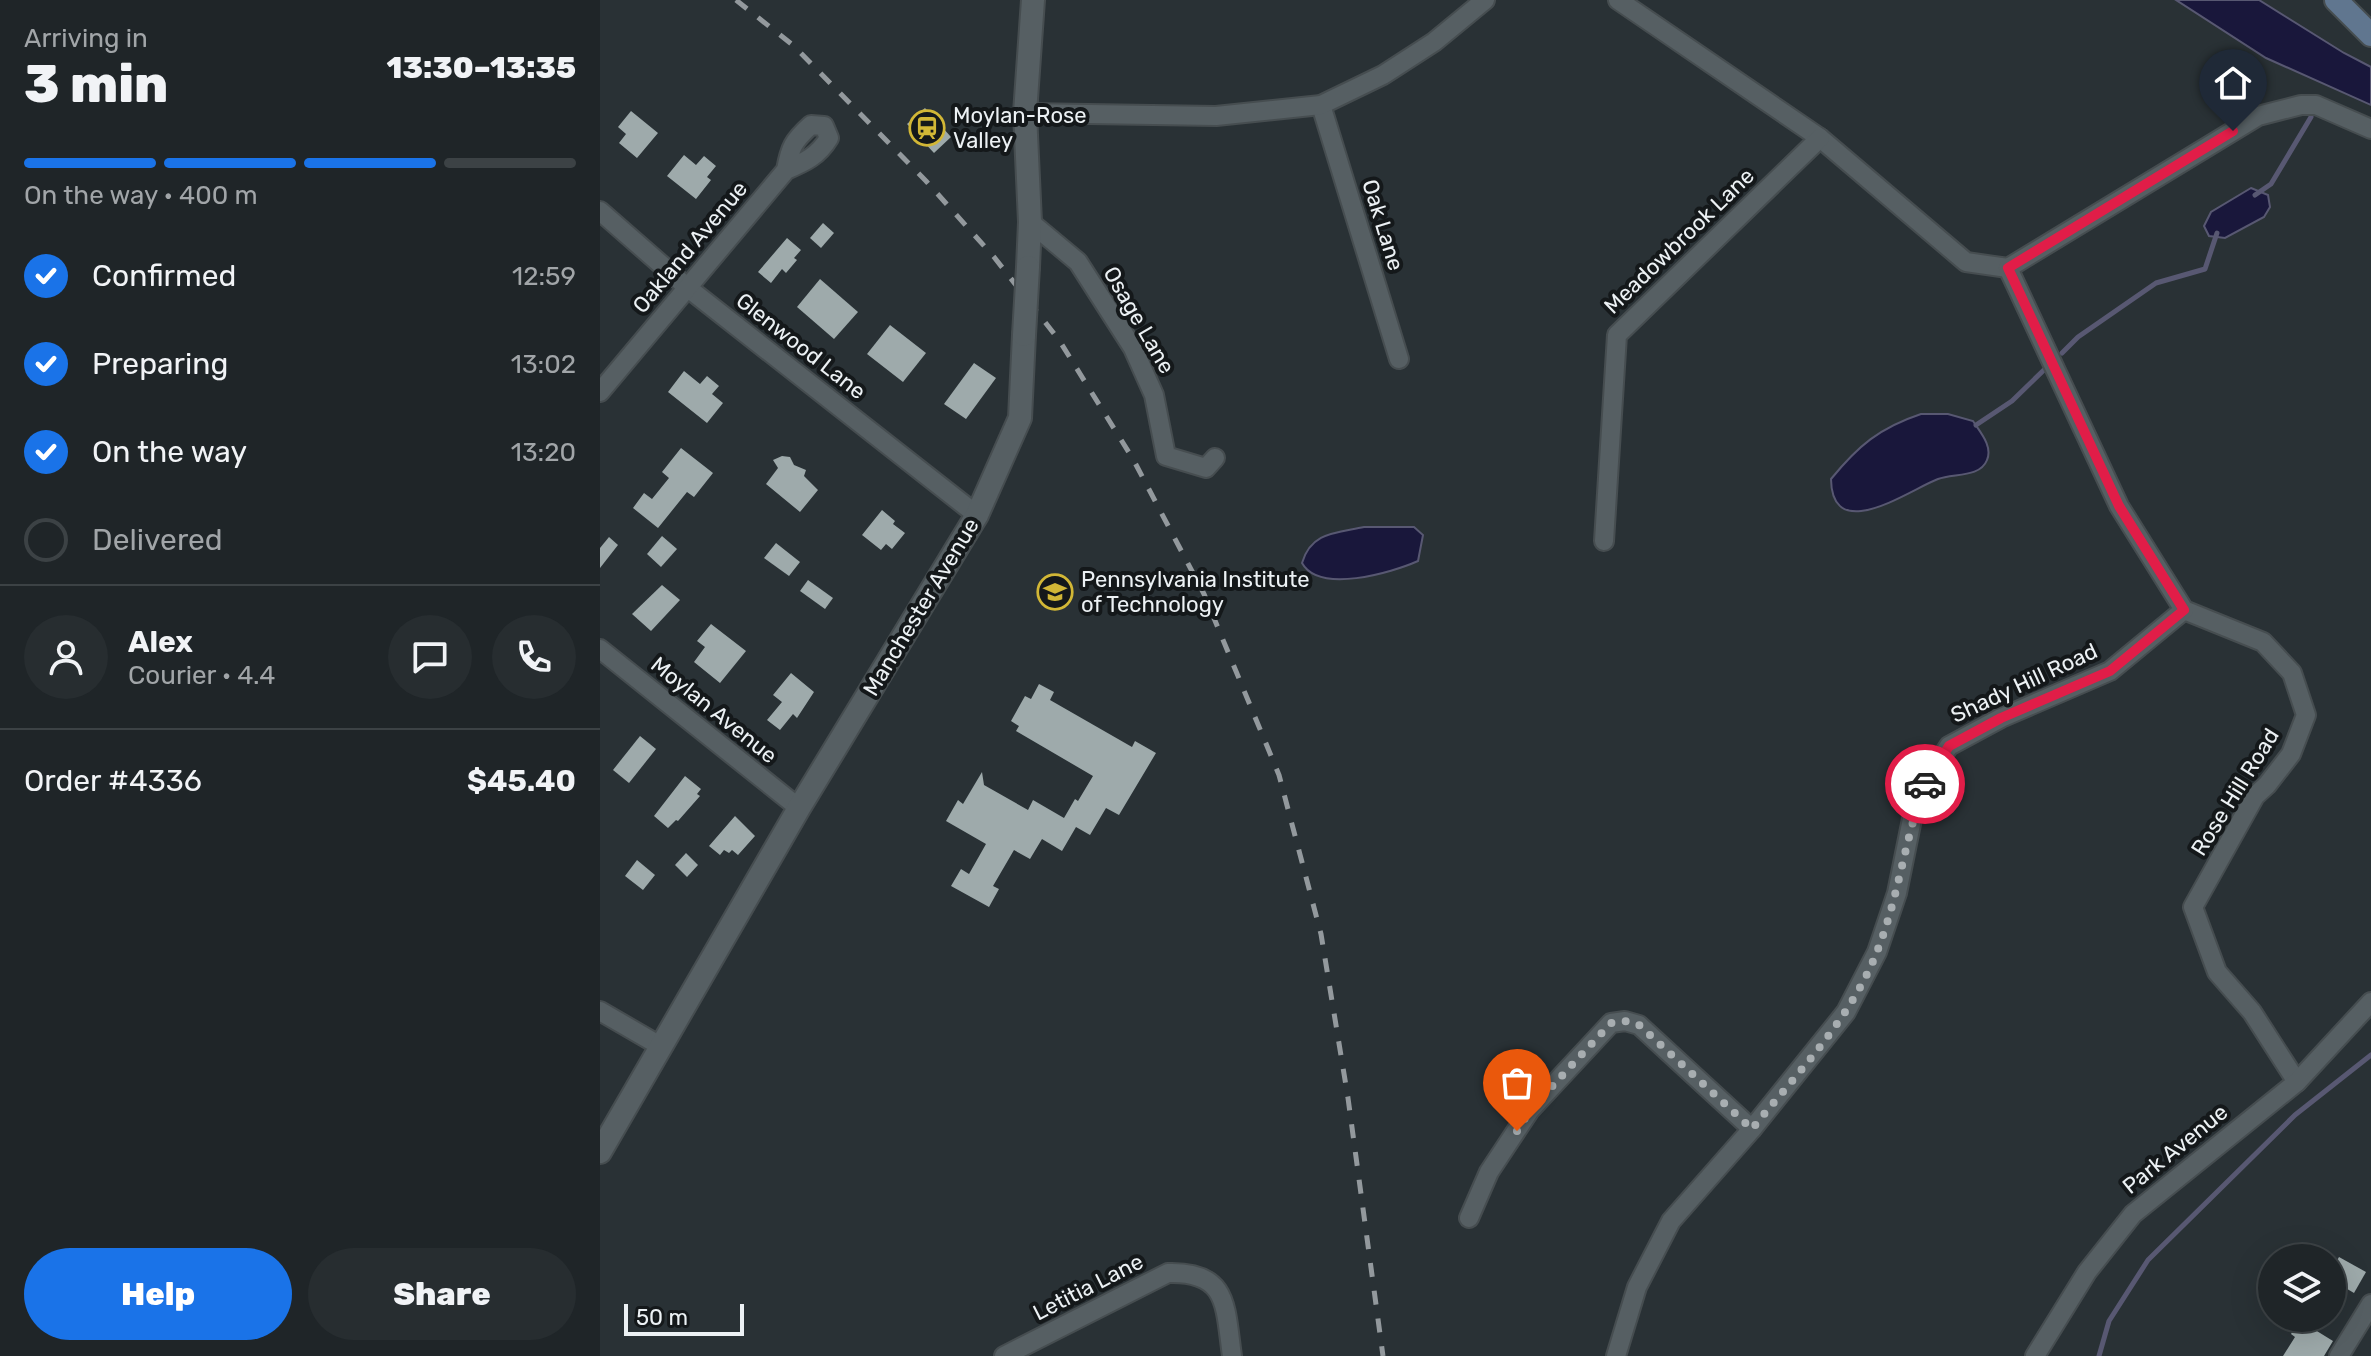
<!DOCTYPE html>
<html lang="en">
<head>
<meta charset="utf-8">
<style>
  body { margin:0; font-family:Rubik,sans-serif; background:#272d30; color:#f1f3f6; height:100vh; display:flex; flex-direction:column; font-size:30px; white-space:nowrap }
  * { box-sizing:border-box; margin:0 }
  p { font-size:26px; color:#a1a5a8 }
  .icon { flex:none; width:44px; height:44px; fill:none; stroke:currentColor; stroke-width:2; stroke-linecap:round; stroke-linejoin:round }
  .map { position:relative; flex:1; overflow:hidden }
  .details { display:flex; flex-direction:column; background:#1f2528; width:600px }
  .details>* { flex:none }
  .tools { position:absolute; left:1658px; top:1244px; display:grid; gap:16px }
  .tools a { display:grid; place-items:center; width:88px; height:88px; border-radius:50%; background:#1f2528; box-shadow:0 8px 32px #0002,0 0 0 2px #3c4245; font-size:40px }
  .scale { position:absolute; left:24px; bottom:20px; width:120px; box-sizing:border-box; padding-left:8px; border:4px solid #ecf1f4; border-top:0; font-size:22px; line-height:28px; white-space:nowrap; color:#ecf1f4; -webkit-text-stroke:6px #14181a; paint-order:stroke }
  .pin { position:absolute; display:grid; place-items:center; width:68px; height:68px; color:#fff; margin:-82px -34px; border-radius:50% 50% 50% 0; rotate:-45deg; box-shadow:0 0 8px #0007 }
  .pin .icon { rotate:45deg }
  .courier { position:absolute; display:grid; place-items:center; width:80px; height:80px; margin:-40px; border:6px solid #e11d48; border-radius:50%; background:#fff; color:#222; box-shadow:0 2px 10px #0007 }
  .head em { font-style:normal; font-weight:800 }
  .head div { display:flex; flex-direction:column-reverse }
  .head { display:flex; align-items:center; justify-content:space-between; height:136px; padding:0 24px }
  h1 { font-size:52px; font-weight:800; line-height:60px }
  .bar { display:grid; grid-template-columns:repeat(4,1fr); gap:12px 8px; align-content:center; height:96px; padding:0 24px }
  .bar i { height:10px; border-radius:6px; background:#3c4245 }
  .bar .active { background:#1a73e8 }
  .bar p { grid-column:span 4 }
  .line { display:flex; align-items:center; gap:20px; padding:0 24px; border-top:2px solid #3c4245 }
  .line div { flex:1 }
  .round { display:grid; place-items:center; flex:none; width:84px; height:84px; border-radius:42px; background:#272d30 }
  ol { padding:0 24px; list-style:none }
  li { display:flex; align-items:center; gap:24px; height:88px }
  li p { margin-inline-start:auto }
  li .icon { padding:8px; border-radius:50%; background:#1a73e8; color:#fff; stroke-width:4 }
  li:last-child { color:#a1a5a8 }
  li i { width:44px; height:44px; border:4px solid #3c4245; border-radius:50% }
  .primary-button { display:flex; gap:16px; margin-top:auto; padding:16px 24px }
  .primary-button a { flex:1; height:92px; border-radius:48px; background:#1a73e8; color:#fff; font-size:32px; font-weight:800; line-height:92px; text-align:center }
  .primary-button a+a { background:#272d30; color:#f1f3f6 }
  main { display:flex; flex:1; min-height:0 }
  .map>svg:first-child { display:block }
  .water { fill:#19173b; stroke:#585872; stroke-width:2 }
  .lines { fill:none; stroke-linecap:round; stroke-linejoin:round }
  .stream { stroke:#585872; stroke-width:5 }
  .building { fill:#9eaaab }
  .minor-casing { stroke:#464d50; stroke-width:22 }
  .tertiary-casing { stroke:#464d50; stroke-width:26 }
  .secondary-casing { stroke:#464d50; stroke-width:26 }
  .minor { stroke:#565f63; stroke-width:18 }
  .tertiary { stroke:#565f63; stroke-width:22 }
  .secondary { stroke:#60768f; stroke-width:22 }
  .rail { stroke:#93999d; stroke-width:5; stroke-dasharray:14 14; stroke-linecap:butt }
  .tertiary-bridge-casing { stroke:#464d50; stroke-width:26; stroke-linecap:butt }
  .tertiary-bridge { stroke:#565f63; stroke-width:22 }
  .done { stroke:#a8aeb1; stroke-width:8; stroke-dasharray:0 14.4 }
  .route { stroke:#e11d48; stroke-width:10 }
  .labels { text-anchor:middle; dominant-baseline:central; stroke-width:8; stroke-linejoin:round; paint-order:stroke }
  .poi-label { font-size:22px; fill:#ecf1f4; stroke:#14181a; text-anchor:start }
  .street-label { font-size:22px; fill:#ecf1f4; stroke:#14181a }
</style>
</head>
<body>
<main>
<section class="details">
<div class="head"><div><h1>3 min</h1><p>Arriving in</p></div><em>13:30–13:35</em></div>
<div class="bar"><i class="active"></i><i class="active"></i><i class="active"></i><i></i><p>On the way · 400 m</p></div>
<ol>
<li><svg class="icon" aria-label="check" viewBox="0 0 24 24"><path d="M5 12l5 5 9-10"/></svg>Confirmed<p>12:59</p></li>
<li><svg class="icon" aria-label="check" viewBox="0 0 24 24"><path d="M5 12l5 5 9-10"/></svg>Preparing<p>13:02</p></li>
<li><svg class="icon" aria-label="check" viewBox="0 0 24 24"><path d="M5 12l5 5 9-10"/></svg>On the way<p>13:20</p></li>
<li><i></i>Delivered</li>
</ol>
<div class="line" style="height:144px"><a class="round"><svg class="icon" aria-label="person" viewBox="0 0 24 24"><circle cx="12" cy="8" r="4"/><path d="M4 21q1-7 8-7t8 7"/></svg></a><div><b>Alex</b><p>Courier · 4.4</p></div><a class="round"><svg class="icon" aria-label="chat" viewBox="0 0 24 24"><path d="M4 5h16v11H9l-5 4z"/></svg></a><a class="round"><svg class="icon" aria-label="phone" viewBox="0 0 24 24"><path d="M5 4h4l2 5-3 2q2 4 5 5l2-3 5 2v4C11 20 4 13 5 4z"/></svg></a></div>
<div class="line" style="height:104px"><div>Order #4336</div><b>$45.40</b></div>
<div class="primary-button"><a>Help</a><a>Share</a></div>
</section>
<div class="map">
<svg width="1771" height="1356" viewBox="0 0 1771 1356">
  <rect width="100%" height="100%" fill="#293135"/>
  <g class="water">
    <polygon points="1576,0 1659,0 1744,53 1771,67 1771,105 1666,58"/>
    <polygon points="1651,188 1668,195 1670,207 1664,217 1625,238 1609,236 1604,226 1611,212"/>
    <path d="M1321 414H1348L1373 421C1380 432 1393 446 1387 460 1380 478 1353 473 1338 479 1309 490 1232 546 1231 479 1258 446 1279 428 1321 414Z"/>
    <path d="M764 527H814L823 535 818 561C791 573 719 594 702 563 711 532 736 533 764 527Z"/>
  </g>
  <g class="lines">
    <g class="stream">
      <polyline points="1655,195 1671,184 1711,117"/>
      <polyline points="1462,353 1478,337 1556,283 1605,269 1617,233"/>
      <polyline points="1376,425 1412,401 1447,367"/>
      <polyline points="1499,1356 1509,1321 1548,1260 1695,1115 1771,1055"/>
    </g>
  </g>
  <g class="building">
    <polygon points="325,108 351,137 334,153 307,124"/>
    <polygon points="31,111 58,133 37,158 19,143 26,134 18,127"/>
    <polygon points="84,155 96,165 104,156 116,166 107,177 111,180 96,199 67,176"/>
    <polygon points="223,223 234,233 221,248 210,238"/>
    <polygon points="187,238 201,250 194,258 197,260 186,273 182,269 171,283 158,272"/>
    <polygon points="220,279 258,312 234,339 197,307"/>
    <polygon points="290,325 326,353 303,382 267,354"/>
    <polygon points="374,363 396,378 366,419 344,404"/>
    <polygon points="84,371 100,384 107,376 119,386 112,394 123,403 107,423 68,392"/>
    <polygon points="81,448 113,473 94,497 87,492 58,528 33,508 44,493 52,499 69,478 62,472"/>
    <polygon points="182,456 190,457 194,465 206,470 204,476 218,490 200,512 166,484 178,468 173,460"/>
    <polygon points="282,510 295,521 293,524 305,533 292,549 286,544 281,550 262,535"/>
    <polygon points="62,536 77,549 61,567 47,554"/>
    <polygon points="9,537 18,545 0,568 0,548"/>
    <polygon points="176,543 200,562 189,576 164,558"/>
    <polygon points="208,580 233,598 225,609 200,591"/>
    <polygon points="62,585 80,600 51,631 32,614"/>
    <polygon points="111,624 146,651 120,683 94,662 105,647 97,641"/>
    <polygon points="191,673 214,692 197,718 193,714 180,730 167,720 182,702 173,695"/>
    <polygon points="439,684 454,692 450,700 532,747 535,741 556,753 519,815 506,808 490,835 476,827 462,851 442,839 430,859 414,850 393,886 399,889 389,907 351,886 361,869 369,874 386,844 346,821 358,800 363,804 382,772 384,785 428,810 433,800 464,818 475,799 478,801 493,776 416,731 419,726 411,721 425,696 431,699"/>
    <polygon points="40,736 56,749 29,783 13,770"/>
    <polygon points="85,776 101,789 97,794 100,796 78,821 76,820 68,828 54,816"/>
    <polygon points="135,816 155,836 138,855 132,850 129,853 124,850 120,855 109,846"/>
    <polygon points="86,853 98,865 87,877 75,865"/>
    <polygon points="37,860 55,875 43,890 25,876"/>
    <polygon points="1739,1257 1766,1272 1754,1293 1732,1280 1732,1269"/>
    <polygon points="1699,1320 1733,1341 1724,1356 1683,1356 1695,1337 1691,1334"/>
  </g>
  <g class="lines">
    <defs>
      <g id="minor">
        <polyline points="1018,0 1220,138 1366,262 1408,268 1658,116 1701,105 1716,105 1771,129"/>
        <polyline points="721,105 799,359"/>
        <polyline points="425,113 616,116 721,105 783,75 834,42 885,0"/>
        <polyline points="0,211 88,288 377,515"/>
        <polyline points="430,222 478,262 533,348 554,395 566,456 606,468 615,458"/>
        <polyline points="1408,268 1519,506 1584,610 1663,642 1692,673 1706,715 1691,754 1667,785 1655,796 1593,907 1617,972 1652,1012 1697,1082"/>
        <path d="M0 392 186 170C205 162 218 156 229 138L224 126 211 125C193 141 190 148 186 170"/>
        <polyline points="1004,541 1017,335 1220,138"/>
        <polyline points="0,649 199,808"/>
        <polyline points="0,1011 62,1047"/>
        <polyline points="869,1218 889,1172 930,1110 1011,1023 1025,1021 1039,1025 1152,1129"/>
        <path d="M404 1356 568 1273C629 1271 625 1307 632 1356"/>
        <polyline points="1016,1356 1037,1287 1071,1221 1152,1129 1246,1012 1277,952 1297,893 1312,819 1326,781 1349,746 1401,718 1510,671 1584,610"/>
        <polyline points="1435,1356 1487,1272 1533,1214 1697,1082 1771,1002"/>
        <polyline points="1739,1356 1771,1304"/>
      </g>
      <g id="tertiary">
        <polyline points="428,267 430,222 425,113 433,0"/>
        <polyline points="0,1152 199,808 377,515 420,418 424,335"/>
      </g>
      <polyline id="secondary" points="1736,0 1771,35"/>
    </defs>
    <use href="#minor" class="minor-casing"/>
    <use href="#tertiary" class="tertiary-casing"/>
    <use href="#secondary" class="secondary-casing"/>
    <use href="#minor" class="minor"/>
    <use href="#tertiary" class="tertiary"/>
    <use href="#secondary" class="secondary"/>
    <polyline class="rail" points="136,0 194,46 326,181 394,257 459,340 533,459 604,594 679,775 721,934 748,1098 783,1356"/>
    <defs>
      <polyline id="tertiary-bridge" points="424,335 428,267"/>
    </defs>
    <use href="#tertiary-bridge" class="tertiary-bridge-casing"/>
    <use href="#tertiary-bridge" class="tertiary-bridge"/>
  </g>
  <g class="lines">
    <path class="done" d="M917 1131 930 1110 1011 1023 1025 1021 1039 1025 1152 1129C1197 1073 1252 1018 1278 949 1299 895 1305 838 1325 784"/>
    <polyline class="route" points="1325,784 1349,746 1401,718 1510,671 1584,610 1519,506 1408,268 1633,131"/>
  </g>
  <defs>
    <symbol id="station-ring" viewBox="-11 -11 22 22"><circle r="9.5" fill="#14181a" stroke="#d2b736" stroke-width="1.5"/><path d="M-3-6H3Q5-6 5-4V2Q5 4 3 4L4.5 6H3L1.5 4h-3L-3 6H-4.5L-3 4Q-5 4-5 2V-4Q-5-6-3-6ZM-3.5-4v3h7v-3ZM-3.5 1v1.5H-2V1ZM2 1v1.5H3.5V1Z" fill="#d2b736"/></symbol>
    <symbol id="school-ring" viewBox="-11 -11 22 22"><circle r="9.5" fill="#14181a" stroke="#d2b736" stroke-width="1.5"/><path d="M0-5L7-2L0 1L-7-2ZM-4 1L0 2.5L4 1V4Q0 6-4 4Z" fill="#d2b736"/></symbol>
  </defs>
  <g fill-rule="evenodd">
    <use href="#station-ring" x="307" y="108" width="40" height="40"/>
    <use href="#school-ring" x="435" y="572" width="40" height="40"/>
  </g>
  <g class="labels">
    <g class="poi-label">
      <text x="353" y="115">Moylan-Rose<tspan x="353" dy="25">Valley</tspan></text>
      <text x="481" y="579">Pennsylvania Institute<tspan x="481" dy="25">of Technology</tspan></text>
    </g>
    <g class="street-label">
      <text transform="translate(783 225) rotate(73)">Oak Lane</text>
      <text transform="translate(1079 241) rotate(-44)">Meadowbrook Lane</text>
      <text transform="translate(90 247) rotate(-50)">Oakland Avenue</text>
      <text transform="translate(539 320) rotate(60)">Osage Lane</text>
      <text transform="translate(201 346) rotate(38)">Glenwood Lane</text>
      <text transform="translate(321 607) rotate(-59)">Manchester Avenue</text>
      <text transform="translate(1424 683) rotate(-25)">Shady Hill Road</text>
      <text transform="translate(114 710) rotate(39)">Moylan Avenue</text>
      <text transform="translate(1635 792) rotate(-58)">Rose Hill Road</text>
      <text transform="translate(1575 1149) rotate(-39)">Park Avenue</text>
      <text transform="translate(488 1287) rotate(-27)">Letitia Lane</text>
    </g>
  </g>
</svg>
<div class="tools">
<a><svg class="icon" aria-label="layers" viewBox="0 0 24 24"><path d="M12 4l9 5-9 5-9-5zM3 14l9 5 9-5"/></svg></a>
</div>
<div class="scale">50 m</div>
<div class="pin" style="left:917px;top:1131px;background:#ea580c"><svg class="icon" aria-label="bag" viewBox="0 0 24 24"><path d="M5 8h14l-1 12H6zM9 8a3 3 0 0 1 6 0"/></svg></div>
<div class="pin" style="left:1633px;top:131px;background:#1f2937"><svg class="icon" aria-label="home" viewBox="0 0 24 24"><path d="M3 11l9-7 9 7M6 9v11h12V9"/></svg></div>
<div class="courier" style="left:1325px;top:784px"><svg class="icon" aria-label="car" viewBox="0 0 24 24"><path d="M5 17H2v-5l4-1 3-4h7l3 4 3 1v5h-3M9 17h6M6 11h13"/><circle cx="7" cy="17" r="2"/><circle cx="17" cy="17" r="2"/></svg></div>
</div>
</main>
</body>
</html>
